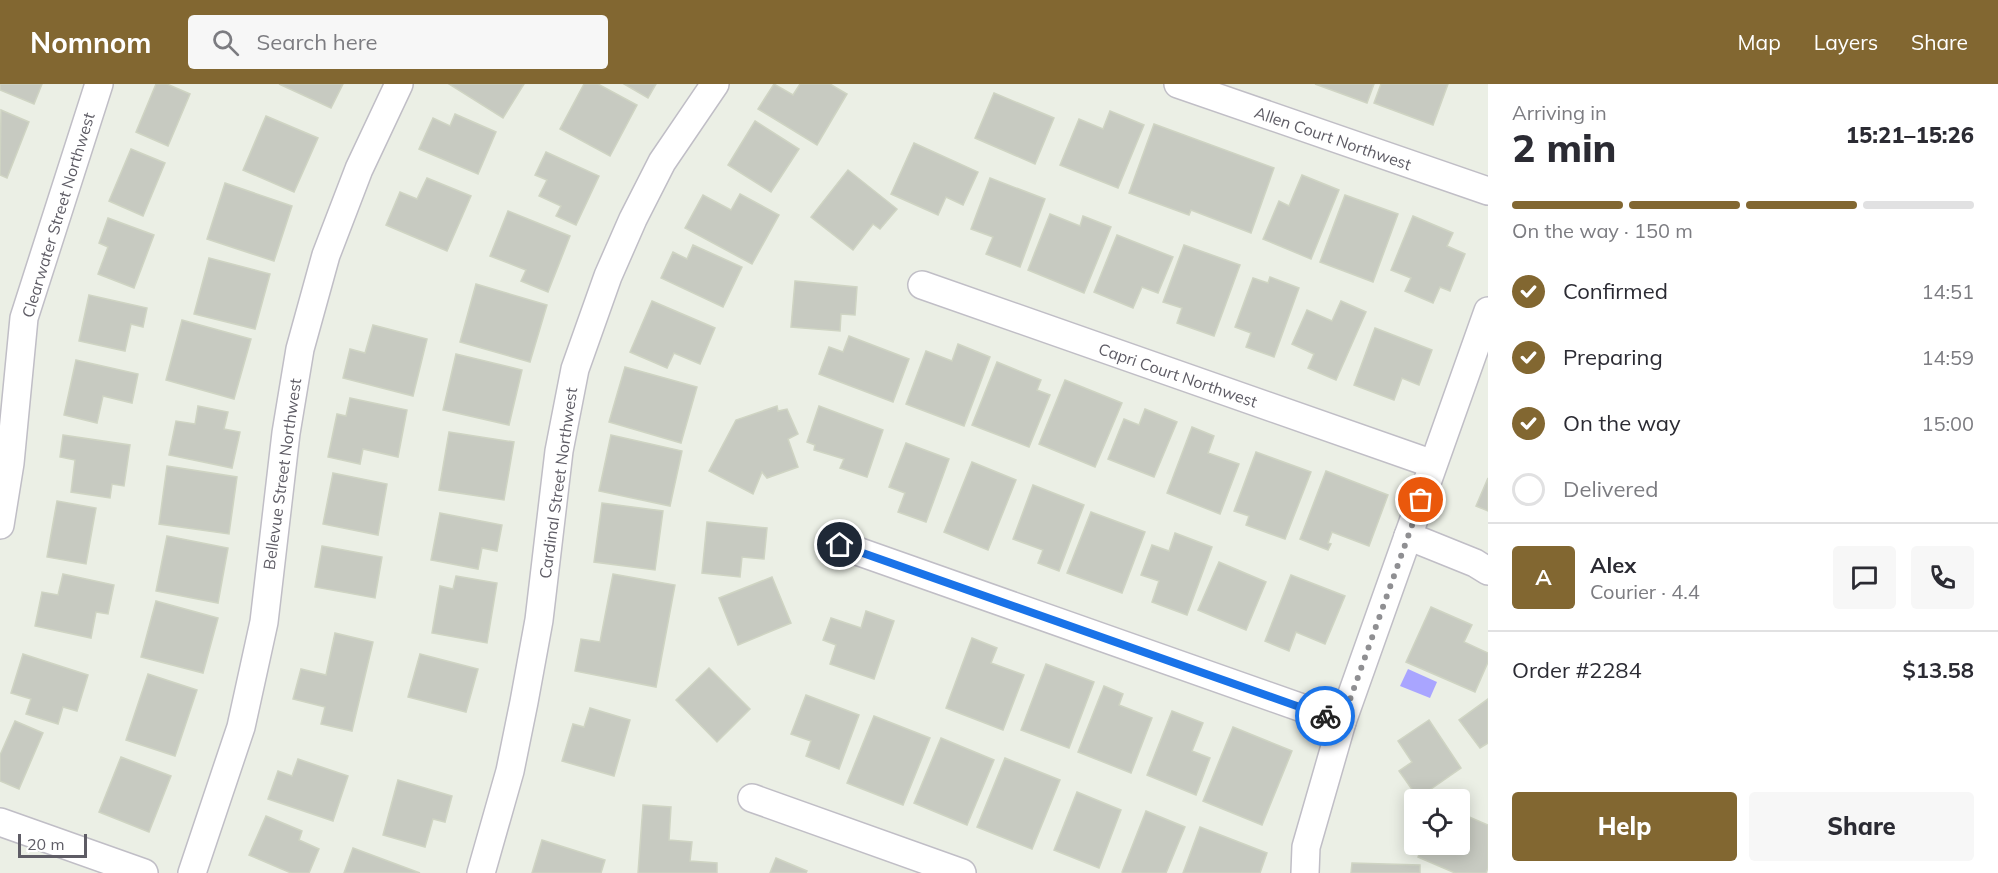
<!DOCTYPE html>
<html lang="en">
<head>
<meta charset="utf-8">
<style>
  body { margin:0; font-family:Mulish,sans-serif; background:#f7f7f7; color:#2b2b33; height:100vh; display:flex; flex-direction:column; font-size:22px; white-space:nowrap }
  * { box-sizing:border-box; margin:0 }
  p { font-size:20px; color:#7c7c81 }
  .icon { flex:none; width:33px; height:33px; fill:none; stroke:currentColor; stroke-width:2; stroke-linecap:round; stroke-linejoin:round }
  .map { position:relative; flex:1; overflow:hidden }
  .side { display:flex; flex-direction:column; background:#fff; width:510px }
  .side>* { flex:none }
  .fabs { position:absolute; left:1404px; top:705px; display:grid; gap:12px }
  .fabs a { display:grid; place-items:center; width:66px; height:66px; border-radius:6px; background:#fff; box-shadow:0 3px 15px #0003; font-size:30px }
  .scale { position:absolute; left:18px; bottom:15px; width:69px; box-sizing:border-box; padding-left:6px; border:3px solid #5e5c65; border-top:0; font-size:16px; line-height:21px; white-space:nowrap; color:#5e5c65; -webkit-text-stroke:4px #fff; paint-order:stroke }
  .pin { position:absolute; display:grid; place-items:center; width:51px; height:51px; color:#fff; margin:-26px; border:3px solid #fff; border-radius:50%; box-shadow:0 2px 6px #0007 }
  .courier { position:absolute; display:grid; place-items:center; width:60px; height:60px; margin:-30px; border:4px solid #1a73e8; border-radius:50%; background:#fff; color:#222; box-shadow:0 2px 8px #0007 }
  .head em { font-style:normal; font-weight:800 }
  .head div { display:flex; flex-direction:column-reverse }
  .head { display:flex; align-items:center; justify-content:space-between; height:102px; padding:0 24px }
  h1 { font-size:39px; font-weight:800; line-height:45px }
  .bar { display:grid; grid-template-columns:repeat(4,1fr); gap:9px 6px; align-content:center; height:72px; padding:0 24px }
  .bar i { height:8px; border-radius:4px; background:#e1e1e2 }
  .bar .active { background:#826731 }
  .bar p { grid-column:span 4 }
  .line { display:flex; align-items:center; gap:15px; padding:0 24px; border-top:2px solid #e1e1e2 }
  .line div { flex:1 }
  .round { display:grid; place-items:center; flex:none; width:63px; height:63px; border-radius:6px; background:#f7f7f7 }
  ol { padding:0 24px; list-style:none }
  li { display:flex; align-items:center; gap:18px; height:66px }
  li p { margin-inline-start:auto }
  li .icon { padding:6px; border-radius:50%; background:#826731; color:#fff; stroke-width:4 }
  li:last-child { color:#7c7c81 }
  li i { width:33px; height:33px; border:3px solid #e1e1e2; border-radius:50% }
  .action { display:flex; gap:12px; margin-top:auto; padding:12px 24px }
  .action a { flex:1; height:69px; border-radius:6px; background:#826731; color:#fff; font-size:24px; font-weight:800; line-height:69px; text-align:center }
  .action a+a { background:#f7f7f7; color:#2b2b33 }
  header { display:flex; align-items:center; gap:36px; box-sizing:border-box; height:84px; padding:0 30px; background:#826731; color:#fff }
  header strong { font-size:28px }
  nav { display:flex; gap:33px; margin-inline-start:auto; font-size:21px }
  .search { width:420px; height:54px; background:#f7f7f7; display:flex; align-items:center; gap:15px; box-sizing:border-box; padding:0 21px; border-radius:6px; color:#7c7c81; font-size:22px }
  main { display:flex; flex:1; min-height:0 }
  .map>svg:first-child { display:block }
  .water { fill:#a9a5ff }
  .building { fill:#c7cac1; stroke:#cfd4c3; stroke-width:1.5 }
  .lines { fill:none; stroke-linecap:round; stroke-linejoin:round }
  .minor-casing { stroke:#c0bec6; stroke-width:30 }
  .minor { stroke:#fff; stroke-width:27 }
  .done { stroke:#8f8f92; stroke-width:6; stroke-dasharray:0 10.8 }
  .route { stroke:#1a73e8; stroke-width:8 }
  .labels { text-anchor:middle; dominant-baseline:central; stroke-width:4.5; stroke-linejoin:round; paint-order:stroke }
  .street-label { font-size:16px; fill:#5e5c65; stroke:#fff }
</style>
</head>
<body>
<header>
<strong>Nomnom</strong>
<div class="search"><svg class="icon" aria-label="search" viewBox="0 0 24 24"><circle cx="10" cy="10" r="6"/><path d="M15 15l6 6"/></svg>Search here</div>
<nav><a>Map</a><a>Layers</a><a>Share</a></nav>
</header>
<main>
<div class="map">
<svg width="1488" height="789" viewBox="0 0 1488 789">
  <rect width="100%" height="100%" fill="#ebefe5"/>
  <polygon class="water" points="1408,585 1437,598 1430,614 1400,602"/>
  <g class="building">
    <polygon points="0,0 42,0 34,20 0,6"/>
    <polygon points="156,0 167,0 190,10 168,62 136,48"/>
    <polygon points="279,0 343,0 331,24"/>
    <polygon points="449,0 524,0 503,34"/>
    <polygon points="584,0 598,0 637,21 610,72 560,45"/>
    <polygon points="624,0 656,0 648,14"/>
    <polygon points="774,0 793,11 800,0 830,0 847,10 817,61 758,25"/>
    <polygon points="1315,0 1374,0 1367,19"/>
    <polygon points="1381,0 1448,0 1433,41 1374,19"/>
    <polygon points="994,9 1054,34 1035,80 975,54"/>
    <polygon points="1,26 29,38 7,94 0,91"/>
    <polygon points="1110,27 1144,41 1118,104 1060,81 1079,35 1103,45"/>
    <polygon points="455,30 496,48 478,90 419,65 433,34 450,42"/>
    <polygon points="266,32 318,54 294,108 243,86"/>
    <polygon points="755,37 799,65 771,108 728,81"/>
    <polygon points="1154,40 1274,84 1251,149 1191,126 1189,131 1129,109"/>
    <polygon points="914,59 978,88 963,121 946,113 938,131 891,110"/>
    <polygon points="131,65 165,79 143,132 109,117"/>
    <polygon points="546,68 599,92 576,141 556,132 561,122 539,112 547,96 535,91"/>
    <polygon points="848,86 897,125 880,145 873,140 853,166 811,133"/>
    <polygon points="1302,91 1339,106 1311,175 1263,155 1279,117 1289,122"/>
    <polygon points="427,94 471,112 447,167 386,141 400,108 417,115"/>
    <polygon points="990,94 1045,115 1020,183 986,170 993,153 971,145"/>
    <polygon points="225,99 292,122 274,177 207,155"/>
    <polygon points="740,110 779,131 752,180 685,144 703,111 731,126"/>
    <polygon points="1345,111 1398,130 1373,198 1320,178"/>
    <polygon points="508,127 570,152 548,208 521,197 526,186 490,172"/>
    <polygon points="1050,130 1080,142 1083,132 1111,143 1084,209 1028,186"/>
    <polygon points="1413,132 1453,149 1447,162 1465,170 1450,207 1440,203 1433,219 1405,207 1411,194 1391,186"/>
    <polygon points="108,134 154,151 134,204 98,190 108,163 99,159"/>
    <polygon points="1117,151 1173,173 1158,209 1142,203 1133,224 1094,208"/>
    <polygon points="693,161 742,183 723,223 661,194 673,168 687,175"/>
    <polygon points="1184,161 1240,181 1214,252 1177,239 1182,224 1163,218"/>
    <polygon points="209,174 270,190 255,245 194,230"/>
    <polygon points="1270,193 1299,204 1274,273 1246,263 1251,249 1235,243 1253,194 1268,199"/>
    <polygon points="795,197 857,203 855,231 841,230 840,247 791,243"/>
    <polygon points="476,200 547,221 530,278 460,258"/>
    <polygon points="89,211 147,224 143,243 131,240 125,267 79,257"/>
    <polygon points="652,217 715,244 700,280 674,269 667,284 630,268"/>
    <polygon points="1341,217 1366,228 1336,296 1308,284 1314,270 1292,260 1307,226 1332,237"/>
    <polygon points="182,236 251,255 234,315 166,296"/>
    <polygon points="373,241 427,255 413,312 343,294 350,265 365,269"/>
    <polygon points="1375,244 1432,266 1419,301 1402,294 1394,316 1354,301"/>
    <polygon points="849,252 909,275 893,318 819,290 829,263 843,268"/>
    <polygon points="958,260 990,273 964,342 906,320 926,267 952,277"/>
    <polygon points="456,270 522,286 509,341 443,326"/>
    <polygon points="76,276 138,290 132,319 103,312 97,339 64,331"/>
    <polygon points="997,278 1041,296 1037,306 1050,311 1029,363 972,341"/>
    <polygon points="625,283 697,303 681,359 609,338"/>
    <polygon points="1065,296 1122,319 1095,383 1039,360"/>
    <polygon points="350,314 407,326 398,373 363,365 360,380 328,373 337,330 346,332"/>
    <polygon points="198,322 228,328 224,345 240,348 232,384 169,371 176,337 195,340"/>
    <polygon points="777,322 778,327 787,325 798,350 788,355 798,383 767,394 762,388 753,410 709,387 736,336"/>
    <polygon points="819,322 883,346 867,393 840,384 844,375 814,366 815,361 807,358"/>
    <polygon points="1145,325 1177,338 1154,393 1108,375 1124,335 1139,341"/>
    <polygon points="1192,343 1214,352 1208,369 1239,380 1220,430 1167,409"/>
    <polygon points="449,348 514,358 504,416 439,406"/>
    <polygon points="63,351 130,361 124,402 112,400 110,414 71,408 75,376 60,373"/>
    <polygon points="611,351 682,367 670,422 599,407"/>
    <polygon points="906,359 949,375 926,438 898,428 905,409 889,403"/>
    <polygon points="1256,368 1311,388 1285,455 1246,441 1249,432 1234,427"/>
    <polygon points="972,378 1016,396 988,466 944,448"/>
    <polygon points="167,382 237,393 229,450 159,440"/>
    <polygon points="1326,387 1388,411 1369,462 1332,448 1328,459 1331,460 1328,466 1300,455"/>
    <polygon points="333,389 387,400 378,451 323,440"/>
    <polygon points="1488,394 1488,427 1476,422"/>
    <polygon points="1033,401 1084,421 1059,487 1038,479 1043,466 1013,455"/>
    <polygon points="57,417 96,424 86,480 47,473"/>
    <polygon points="602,419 663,427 655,486 594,478"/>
    <polygon points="1091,428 1145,448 1122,509 1067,489"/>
    <polygon points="440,429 502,441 497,467 482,464 478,485 431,476"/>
    <polygon points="707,438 767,444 764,475 742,473 740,493 702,489"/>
    <polygon points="1175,449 1212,463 1187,531 1152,518 1159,497 1141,491 1152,461 1169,467"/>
    <polygon points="167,452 228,464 218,519 156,507"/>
    <polygon points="322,462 382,473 375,514 315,503"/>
    <polygon points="1219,478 1266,498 1246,546 1198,526"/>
    <polygon points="63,490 114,501 108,530 96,528 91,554 35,542 42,508 58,511"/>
    <polygon points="613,490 675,501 656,603 575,587 581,555 600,558"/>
    <polygon points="1291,491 1345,512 1325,560 1296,548 1289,567 1265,557"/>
    <polygon points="456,492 497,499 487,559 432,549 440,502 453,505"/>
    <polygon points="772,493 791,539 738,561 719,514"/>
    <polygon points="156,517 218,534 203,589 141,573"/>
    <polygon points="1431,523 1472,541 1464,558 1488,569 1488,578 1475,608 1406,578"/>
    <polygon points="866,527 894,537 874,595 830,580 836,561 823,556 831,534 861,544"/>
    <polygon points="335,549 373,558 352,647 321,640 325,623 293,615 301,585 326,591"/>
    <polygon points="972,554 997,564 991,579 1024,591 1003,646 946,624"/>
    <polygon points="23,570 88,591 77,627 63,623 58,640 26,630 31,615 11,609"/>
    <polygon points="420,570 478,585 466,628 408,613"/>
    <polygon points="1046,580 1094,598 1069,664 1021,646"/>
    <polygon points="709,584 750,625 717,658 676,616"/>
    <polygon points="148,590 197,606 175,672 126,656"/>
    <polygon points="1104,602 1123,610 1119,621 1152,634 1131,689 1078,668"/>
    <polygon points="806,611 859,631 839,685 806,672 811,657 791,650"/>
    <polygon points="1488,615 1488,659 1480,664 1459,636"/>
    <polygon points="590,624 630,636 614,692 562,677 573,640 584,643"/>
    <polygon points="1172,627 1203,639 1192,667 1210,674 1196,711 1147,691"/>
    <polygon points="874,632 930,654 903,721 847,699"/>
    <polygon points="1429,636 1461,684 1418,714 1399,687 1412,678 1398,657"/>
    <polygon points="15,637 43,649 19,705 0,697 0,671"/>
    <polygon points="1233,643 1292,667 1262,741 1203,717"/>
    <polygon points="941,654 994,676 967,741 914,719"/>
    <polygon points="121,673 171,692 149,748 99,728"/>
    <polygon points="1005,674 1060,696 1032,765 977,743"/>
    <polygon points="298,675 348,692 333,737 268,715 278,687 292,692"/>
    <polygon points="398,696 452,712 445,738 433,735 425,763 383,751"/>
    <polygon points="1077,708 1121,726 1099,784 1054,766"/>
    <polygon points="643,721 671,723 669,756 692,758 690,777 717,779 717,789 638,789"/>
    <polygon points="1146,727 1185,743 1166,789 1123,789 1122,788"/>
    <polygon points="1460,729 1488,741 1488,784 1486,789 1455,789 1418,773 1423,760 1460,760"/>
    <polygon points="266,732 302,747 299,756 319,765 309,789 291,789 249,771"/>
    <polygon points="1200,743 1267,769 1260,789 1183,789"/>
    <polygon points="542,756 605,776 601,789 532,789"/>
    <polygon points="353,764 420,789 344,789"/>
    <polygon points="776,774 807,787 806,789 770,789"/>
    <polygon points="1352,779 1420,781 1420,789 1351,789"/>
  </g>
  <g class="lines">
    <defs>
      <g id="minor">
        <polyline points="1178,0 1488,107"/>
        <polyline points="922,201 1433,380"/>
        <polyline points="0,441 10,379 24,234 99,0"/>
        <polyline points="1408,452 1475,479 1488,487"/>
        <polyline points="840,461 1342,638"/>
        <polyline points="752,714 962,789"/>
        <polyline points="0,738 144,789"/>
        <polyline points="192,789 241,643 264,538 286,349 300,265 326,171 359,85 399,0"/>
        <polyline points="481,789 510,687 524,618 539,536 559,367 575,285 608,192 633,135 662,78 715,0"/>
        <polyline points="1305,789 1306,763 1342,638 1488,227"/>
      </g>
    </defs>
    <use href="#minor" class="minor-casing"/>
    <use href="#minor" class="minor"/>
  </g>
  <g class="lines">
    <polyline class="done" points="1325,632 1342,638 1421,416"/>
    <polyline class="route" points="840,461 1325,632"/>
  </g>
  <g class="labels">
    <g class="street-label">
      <text transform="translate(1333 54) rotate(19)">Allen Court Northwest</text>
      <text transform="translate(58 131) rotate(-73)">Clearwater Street Northwest</text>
      <text transform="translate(1178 291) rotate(19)">Capri Court Northwest</text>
      <text transform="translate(282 390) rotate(-82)">Bellevue Street Northwest</text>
      <text transform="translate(558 399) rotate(-82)">Cardinal Street Northwest</text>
    </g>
  </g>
</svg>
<div class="fabs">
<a><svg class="icon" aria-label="locate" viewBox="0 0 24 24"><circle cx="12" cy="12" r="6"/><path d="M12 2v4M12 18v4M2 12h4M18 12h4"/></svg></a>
</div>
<div class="scale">20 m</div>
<div class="pin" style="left:1421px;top:416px;background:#ea580c"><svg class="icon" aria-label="bag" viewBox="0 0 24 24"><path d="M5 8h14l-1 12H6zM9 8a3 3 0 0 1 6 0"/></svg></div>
<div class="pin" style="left:840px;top:461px;background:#1f2937"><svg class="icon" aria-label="home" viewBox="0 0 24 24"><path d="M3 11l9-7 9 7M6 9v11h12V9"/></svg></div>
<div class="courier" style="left:1325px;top:632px"><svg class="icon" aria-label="bike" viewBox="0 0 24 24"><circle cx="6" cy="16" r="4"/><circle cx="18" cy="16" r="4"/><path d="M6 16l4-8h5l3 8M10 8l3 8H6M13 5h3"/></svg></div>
</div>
<section class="side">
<div class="head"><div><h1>2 min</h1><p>Arriving in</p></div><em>15:21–15:26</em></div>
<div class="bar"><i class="active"></i><i class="active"></i><i class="active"></i><i></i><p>On the way · 150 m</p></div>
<ol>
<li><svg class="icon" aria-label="check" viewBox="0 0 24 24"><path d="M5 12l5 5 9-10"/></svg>Confirmed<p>14:51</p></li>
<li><svg class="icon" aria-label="check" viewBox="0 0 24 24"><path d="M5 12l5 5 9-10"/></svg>Preparing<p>14:59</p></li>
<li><svg class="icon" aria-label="check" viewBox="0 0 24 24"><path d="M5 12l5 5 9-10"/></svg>On the way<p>15:00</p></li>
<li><i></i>Delivered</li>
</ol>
<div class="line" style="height:108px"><b class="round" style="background:#826731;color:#fff">A</b><div><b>Alex</b><p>Courier · 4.4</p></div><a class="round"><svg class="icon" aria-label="chat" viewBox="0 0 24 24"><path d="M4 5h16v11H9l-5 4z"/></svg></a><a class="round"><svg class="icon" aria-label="phone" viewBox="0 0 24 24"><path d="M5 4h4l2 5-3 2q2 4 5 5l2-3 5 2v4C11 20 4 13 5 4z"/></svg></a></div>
<div class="line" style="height:78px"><div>Order #2284</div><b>$13.58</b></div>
<div class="action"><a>Help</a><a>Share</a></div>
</section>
</main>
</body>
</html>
